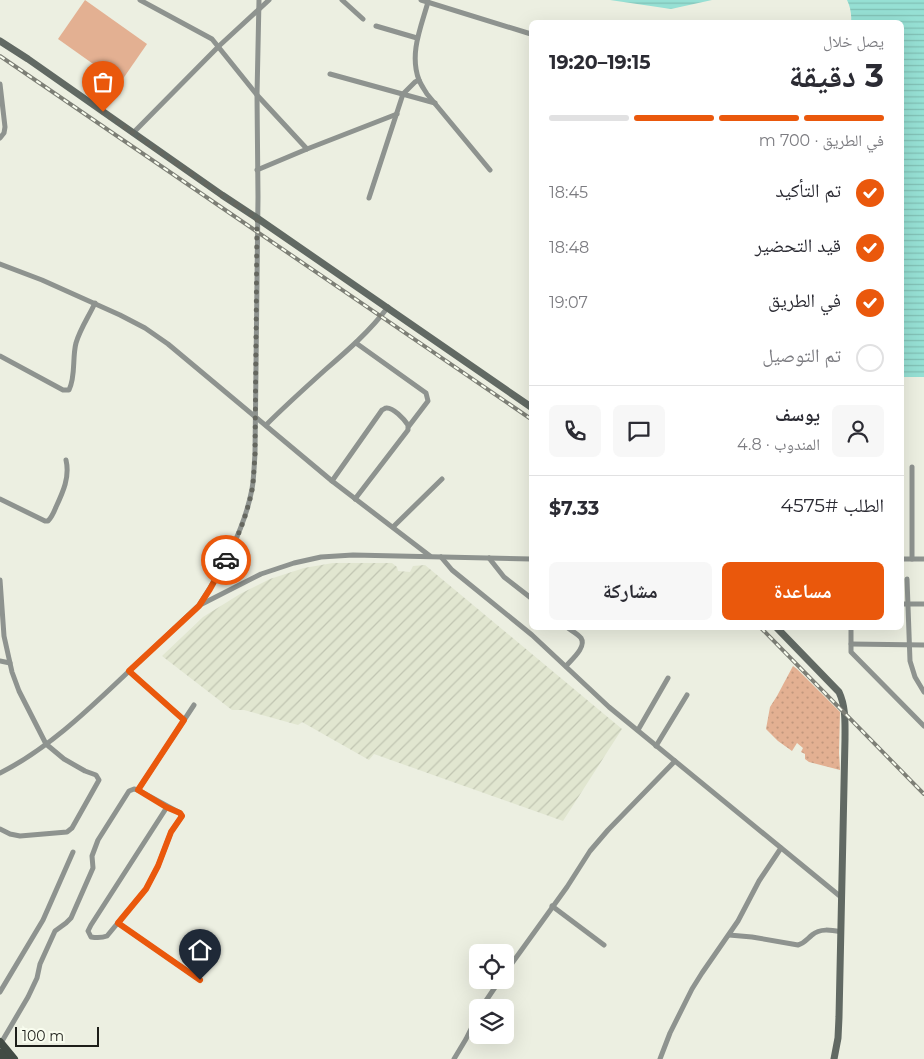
<!DOCTYPE html>
<html lang="ar">
<head>
<meta charset="utf-8">
<style>
  body { margin:0; font-family:Montserrat,"Noto Naskh Arabic",sans-serif; background:#f7f7f7; color:#2b2b33; direction:rtl; height:100vh; display:flex; flex-direction:column; font-size:19px; white-space:nowrap }
  * { box-sizing:border-box; margin:0 }
  p { font-size:16px; color:#7c7c81 }
  .icon { flex:none; width:28px; height:28px; fill:none; stroke:currentColor; stroke-width:2; stroke-linecap:round; stroke-linejoin:round }
  .map { position:relative; flex:1; overflow:hidden; direction:ltr }
  .panel { position:absolute; left:529px; top:20px; width:375px; height:610px; display:flex; flex-direction:column; background:#fff; border-radius:8px; box-shadow:0 5px 20px #0002; direction:rtl }
  .panel>* { flex:none }
  .tools { position:absolute; left:469px; top:944px; display:grid; gap:10px }
  .tools a { display:grid; place-items:center; width:45px; height:45px; border-radius:8px; background:#fff; box-shadow:0 5px 20px #0002; font-size:25px }
  .scale { position:absolute; left:15px; bottom:12px; width:84px; box-sizing:border-box; padding-left:5px; border:2px solid #1d1e19; border-top:0; font-size:14px; line-height:18px; white-space:nowrap; color:#1d1e19; -webkit-text-stroke:4px #f9fdef; paint-order:stroke }
  .pin { position:absolute; display:grid; place-items:center; width:42px; height:42px; color:#fff; margin:-51px -21px; border-radius:50% 50% 50% 0; rotate:-45deg; box-shadow:0 0 5px #0007 }
  .pin .icon { rotate:45deg }
  .courier { position:absolute; display:grid; place-items:center; width:50px; height:50px; margin:-25px; border:4px solid #ea580c; border-radius:50%; background:#fff; color:#222; box-shadow:0 1px 6px #0007 }
  .summary em { font-style:normal; font-weight:700 }
  .summary div { display:flex; flex-direction:column-reverse }
  .summary { display:flex; align-items:center; justify-content:space-between; height:85px; padding:0 20px }
  h1 { font-size:32px; font-weight:700; line-height:38px }
  .bar { display:grid; grid-template-columns:repeat(4,1fr); gap:8px 5px; align-content:center; height:60px; padding:0 20px }
  .bar i { height:6px; border-radius:4px; background:#e1e1e2 }
  .bar .selected { background:#ea580c }
  .bar p { grid-column:span 4 }
  .line { display:flex; align-items:center; gap:12px; padding:0 20px; border-top:1px solid #e1e1e2 }
  .line div { flex:1 }
  .round { display:grid; place-items:center; flex:none; width:52px; height:52px; border-radius:8px; background:#f7f7f7 }
  ol { padding:0 20px; list-style:none }
  li { display:flex; align-items:center; gap:15px; height:55px }
  li p { margin-inline-start:auto }
  li .icon { padding:5px; border-radius:50%; background:#ea580c; color:#fff; stroke-width:4 }
  li:last-child { color:#7c7c81 }
  li i { width:28px; height:28px; border:2px solid #e1e1e2; border-radius:50% }
  .button { display:flex; gap:10px; margin-top:auto; padding:10px 20px }
  .button a { flex:1; height:58px; border-radius:8px; background:#ea580c; color:#fff; font-size:20px; font-weight:700; line-height:58px; text-align:center }
  .button a+a { background:#f7f7f7; color:#2b2b33 }
  .map>svg:first-child { display:block }
  .industrial { fill:url(#industrial-furrows) }
  .grass { fill:url(#grass-dots) }
  .pitch { fill:#e3b092 }
  .water { fill:url(#water-rules) }
  .lines { fill:none; stroke-linecap:round; stroke-linejoin:round }
  .street { stroke:#8e938f; stroke-width:5 }
  .secondary { stroke:#616963; stroke-width:7 }
  .primary { stroke:#424b44; stroke-width:8 }
  .rail-casing { stroke:#7d7f76; stroke-width:4 }
  .rail { stroke:#f9fdef; stroke-width:2; stroke-dasharray:5.5; stroke-linecap:butt }
  .done { stroke:#65675f; stroke-width:5; stroke-dasharray:0 9 }
  .route { stroke:#ea580c; stroke-width:6 }
</style>
</head>
<body>
<div class="map">
<svg width="924" height="1059" viewBox="0 0 924 1059">
  <defs>
    <pattern id="industrial-furrows" width="10" height="10" patternUnits="userSpaceOnUse" patternTransform="scale(1.25)"><rect width="10" height="10" fill="#e1e6d0"/><path d="M-1 1l2-2M0 10L10 0M9 11l2-2" fill="none" stroke="#c1c5b2"/></pattern>
    <pattern id="grass-dots" width="8" height="8" patternUnits="userSpaceOnUse" patternTransform="scale(1.25)"><rect width="8" height="8" fill="#e3b092"/><path d="M2 2h.1M6 6h.1" fill="none" stroke="#c2977d" stroke-width="1.8" stroke-linecap="round"/></pattern>
    <pattern id="water-rules" width="6" height="5" patternUnits="userSpaceOnUse" patternTransform="scale(1.25)"><rect width="6" height="5" fill="#96e0d4"/><path d="M0 2.5h6" fill="none" stroke="#81c0b5"/></pattern>
  </defs>
  <rect width="100%" height="100%" fill="#ecefe1"/>
  <polygon class="industrial" points="333,563 392,563 397,567 398,571 410,572 413,566 425,565 622,729 563,821 374,754 369,760 302,722 298,725 244,710 232,710 162,656 203,617 240,594 270,579 304,568"/>
  <polygon class="grass" points="793,666 797,669 840,712 839,753 840,770 809,762 805,759 805,754 801,752 803,748 797,743 792,751 778,741 766,729 770,707 777,696"/>
  <polygon class="pitch" points="85,0 147,44 120,83 58,39"/>
  <g class="water">
    <polygon points="610,0 712,0 671,9"/>
    <path d="M847 0H924V377H901V22H851C852 15 850 6 847 0Z"/>
  </g>
  <g class="lines">
    <g class="street">
      <polyline points="140,0 212,39 257,95 307,149"/>
      <polyline points="342,0 363,19"/>
      <polyline points="421,0 531,34"/>
      <path d="M428 2C421 27 409 54 419 80 421 85 424 89 427 94L490 170"/>
      <polyline points="376,26 417,38"/>
      <polyline points="330,74 435,103"/>
      <polyline points="0,84 5,127 4,133 0,138"/>
      <polyline points="133,133 219,46 269,0"/>
      <polyline points="257,170 307,149 397,114"/>
      <polyline points="369,198 403,94 415,82 419,80"/>
      <polyline points="0,264 42,280 120,315 145,328 168,344 332,481 430,556"/>
      <polyline points="356,343 426,393 428,401 409,426"/>
      <path d="M0 356 63 390H69C76 376 72 358 76 343 80 329 89 316 95 303"/>
      <path d="M266 425C285 406 305 388 325 370 347 351 370 331 388 307"/>
      <path d="M332 481 382 410C383 410 385 408 386 408 393 407 404 419 408 425V430L355 499"/>
      <path d="M0 499 45 521H48C52 517 54 512 56 507 63 492 70 477 66 460"/>
      <polyline points="393,527 442,479"/>
      <polyline points="441,557 452,570 532,635 609,707 841,897"/>
      <polyline points="489,558 504,577 531,598"/>
      <polyline points="901,559 924,559"/>
      <polyline points="912,559 912,467"/>
      <polyline points="907,579 910,661 915,677 924,692"/>
      <polyline points="0,580 4,636 12,672 19,691 46,744 64,759 85,771 96,775 99,780 72,828 67,832 20,836 10,834 0,829"/>
      <polyline points="901,604 924,604"/>
      <polyline points="200,605 261,574 294,563 321,557 353,555 531,559"/>
      <polyline points="851,628 851,652 924,726"/>
      <polyline points="851,644 924,645"/>
      <polyline points="0,661 10,663"/>
      <path d="M566 666C571 660 587 647 581 638 578 634 572 631 568 628"/>
      <polyline points="129,671 184,720"/>
      <polyline points="638,730 668,678"/>
      <polyline points="656,746 687,695"/>
      <path d="M0 773C48 749 88 710 126 674 150 651 175 628 199 605 222 570 244 531 252 489 254 478 254 466 255 454L258 197 257 95 259 0"/>
      <polyline points="138,790 194,705"/>
      <polyline points="552,906 604,945"/>
      <polyline points="118,923 200,980"/>
      <path d="M729 935 752 937 798 945C805 943 807 939 812 935 820 928 831 930 841 932"/>
      <polyline points="505,973 567,887 590,851 608,830 675,761"/>
      <polyline points="0,992 43,920 73,852"/>
      <polyline points="481,1008 500,980"/>
      <path d="M1 1043 28 997 37 978 40 964 55 931 66 923 71 918 93 868 92 856 98 840 129 791 134 789 138 790 180 813 182 816 171 832 158 866 146 889 107 936C102 938 97 938 91 937L88 931 91 925 167 807"/>
      <polyline points="454,1059 466,1039 478,1015"/>
      <polyline points="660,1059 670,1033 692,989 702,973 738,921 759,881 781,848"/>
    </g>
    <g class="secondary">
      <polyline points="0,41 28,59 222,195 257,218 531,407"/>
      <path d="M777 628 839 692C846 707 845 723 845 739L839 1017 838 1038 834 1059"/>
    </g>
    <g class="primary">
      <polyline points="0,1042 14,1059"/>
      <polyline points="0,1053 5,1059"/>
    </g>
    <defs>
      <g id="rail">
        <polyline points="0,56 531,419"/>
        <polyline points="761,628 924,794"/>
      </g>
    </defs>
    <use href="#rail" class="rail-casing"/>
    <use href="#rail" class="rail"/>
  </g>
  <g class="lines">
    <path class="done" d="M103 112 222 195 257 218 255 454C254 466 254 478 252 490 247 514 238 538 226 560"/>
    <polyline class="route" points="200,980 118,923 146,889 158,866 171,832 182,816 180,813 166,807 138,790 184,720 129,671 199,606 210,589 226,560"/>
  </g>
</svg>
<div class="tools">
<a><svg class="icon" aria-label="locate" viewBox="0 0 24 24"><circle cx="12" cy="12" r="6"/><path d="M12 2v4M12 18v4M2 12h4M18 12h4"/></svg></a>
<a><svg class="icon" aria-label="layers" viewBox="0 0 24 24"><path d="M12 4l9 5-9 5-9-5zM3 14l9 5 9-5"/></svg></a>
</div>
<div class="scale">100 m</div>
<div class="pin" style="left:103px;top:112px;background:#ea580c"><svg class="icon" aria-label="bag" viewBox="0 0 24 24"><path d="M5 8h14l-1 12H6zM9 8a3 3 0 0 1 6 0"/></svg></div>
<div class="pin" style="left:200px;top:980px;background:#1f2937"><svg class="icon" aria-label="home" viewBox="0 0 24 24"><path d="M3 11l9-7 9 7M6 9v11h12V9"/></svg></div>
<div class="courier" style="left:226px;top:560px"><svg class="icon" aria-label="car" viewBox="0 0 24 24"><path d="M5 17H2v-5l4-1 3-4h7l3 4 3 1v5h-3M9 17h6M6 11h13"/><circle cx="7" cy="17" r="2"/><circle cx="17" cy="17" r="2"/></svg></div>
<section class="panel">
<div class="summary"><div><h1>3 دقيقة</h1><p>يصل خلال</p></div><em>19:15–19:20</em></div>
<div class="bar"><i class="selected"></i><i class="selected"></i><i class="selected"></i><i></i><p>في الطريق · 700 m</p></div>
<ol>
<li><svg class="icon" aria-label="check" viewBox="0 0 24 24"><path d="M5 12l5 5 9-10"/></svg>تم التأكيد<p>18:45</p></li>
<li><svg class="icon" aria-label="check" viewBox="0 0 24 24"><path d="M5 12l5 5 9-10"/></svg>قيد التحضير<p>18:48</p></li>
<li><svg class="icon" aria-label="check" viewBox="0 0 24 24"><path d="M5 12l5 5 9-10"/></svg>في الطريق<p>19:07</p></li>
<li><i></i>تم التوصيل</li>
</ol>
<div class="line" style="height:90px"><a class="round"><svg class="icon" aria-label="person" viewBox="0 0 24 24"><circle cx="12" cy="8" r="4"/><path d="M4 21q1-7 8-7t8 7"/></svg></a><div><b>يوسف</b><p>المندوب · 4.8</p></div><a class="round"><svg class="icon" aria-label="chat" viewBox="0 0 24 24"><path d="M4 5h16v11H9l-5 4z"/></svg></a><a class="round"><svg class="icon" aria-label="phone" viewBox="0 0 24 24"><path d="M5 4h4l2 5-3 2q2 4 5 5l2-3 5 2v4C11 20 4 13 5 4z"/></svg></a></div>
<div class="line" style="height:65px"><div>الطلب #4575</div><b>$7.33</b></div>
<div class="button"><a>مساعدة</a><a>مشاركة</a></div>
</section>
</div>
</body>
</html>
